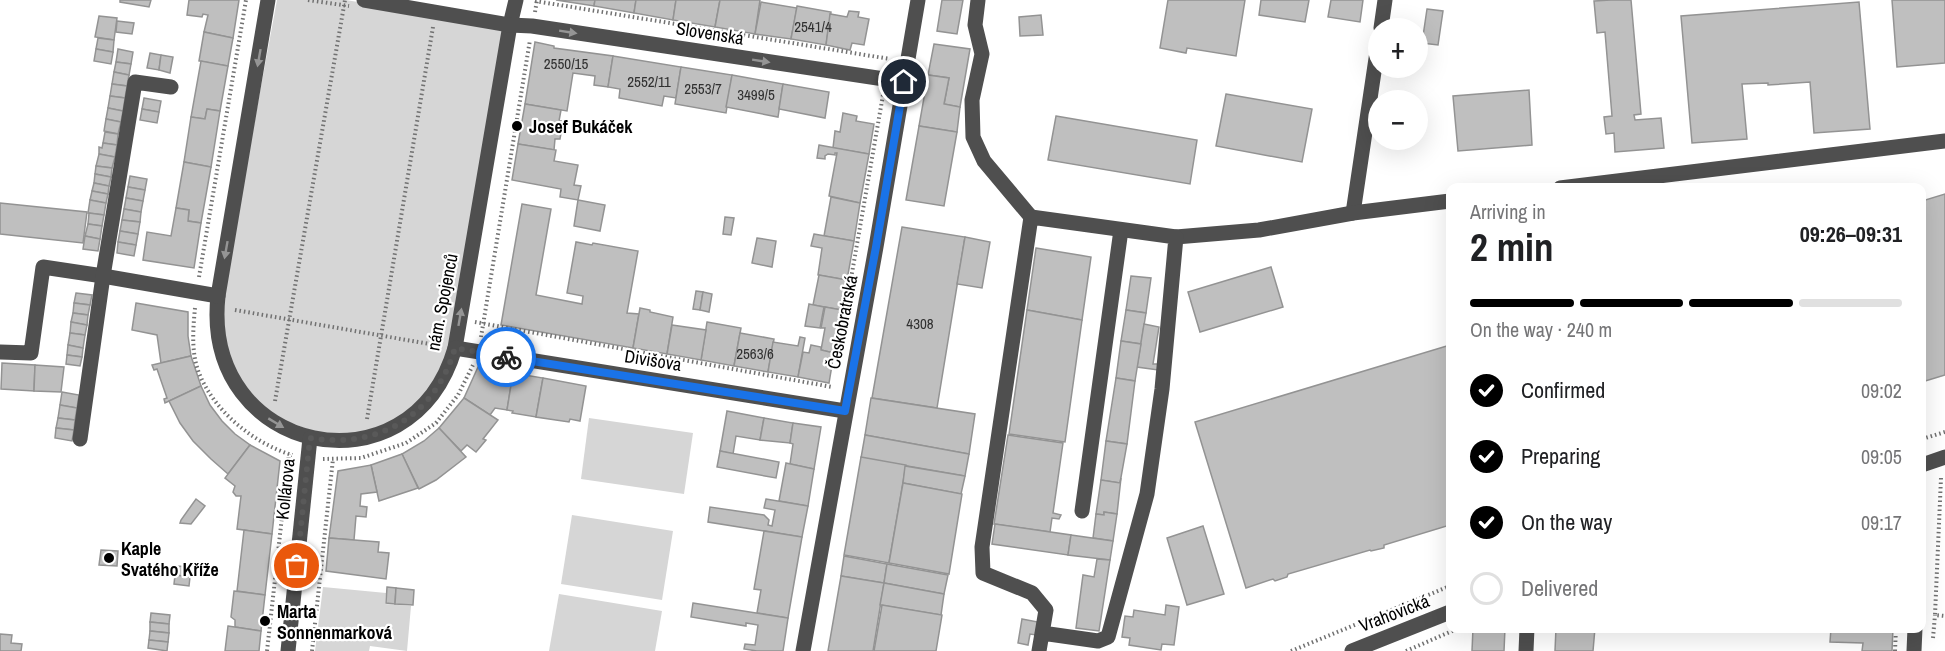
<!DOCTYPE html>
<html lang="en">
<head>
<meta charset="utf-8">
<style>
  body { margin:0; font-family:"Archivo Narrow",sans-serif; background:#f6f6f6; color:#202124; height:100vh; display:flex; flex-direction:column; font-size:22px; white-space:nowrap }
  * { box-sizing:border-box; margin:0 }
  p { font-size:20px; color:#757577 }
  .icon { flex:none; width:33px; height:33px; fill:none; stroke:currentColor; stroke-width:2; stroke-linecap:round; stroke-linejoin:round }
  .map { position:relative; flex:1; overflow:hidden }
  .panel { position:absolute; left:1446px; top:183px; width:480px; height:450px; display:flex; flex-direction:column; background:#fff; border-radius:12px; box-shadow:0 6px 24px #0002 }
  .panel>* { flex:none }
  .buttons { position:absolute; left:1368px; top:18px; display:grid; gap:12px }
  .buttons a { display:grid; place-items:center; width:60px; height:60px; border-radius:50%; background:#fff; box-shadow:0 6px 24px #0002; font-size:30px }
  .pin { position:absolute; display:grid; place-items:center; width:51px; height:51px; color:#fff; margin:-26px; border:3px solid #fff; border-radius:50%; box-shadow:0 2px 6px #0007 }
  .courier { position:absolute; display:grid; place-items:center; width:60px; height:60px; margin:-30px; border:4px solid #1a73e8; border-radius:50%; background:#fff; color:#222; box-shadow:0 2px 8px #0007 }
  .overview em { font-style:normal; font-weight:800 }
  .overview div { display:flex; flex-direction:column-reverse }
  .overview { display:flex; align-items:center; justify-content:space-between; height:102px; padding:0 24px }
  h1 { font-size:39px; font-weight:800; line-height:45px }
  .bar { display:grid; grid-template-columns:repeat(4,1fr); gap:9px 6px; align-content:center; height:72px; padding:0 24px }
  .bar i { height:8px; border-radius:4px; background:#e0e0e0 }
  .bar .on { background:#000 }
  .bar p { grid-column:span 4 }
  ol { padding:0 24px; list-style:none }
  li { display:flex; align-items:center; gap:18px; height:66px }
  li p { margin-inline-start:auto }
  li .icon { padding:6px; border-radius:50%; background:#000; color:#fff; stroke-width:4 }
  li:last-child { color:#757577 }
  li i { width:33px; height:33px; border:3px solid #e0e0e0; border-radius:50% }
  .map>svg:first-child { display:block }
  .green { fill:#d6d6d6 }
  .building { fill:#bfbfbf; stroke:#939393; stroke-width:1.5 }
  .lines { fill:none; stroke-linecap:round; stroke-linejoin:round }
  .path { stroke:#717171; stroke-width:4; stroke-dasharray:1.5 3; stroke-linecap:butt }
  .minor { stroke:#4f4f4f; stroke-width:15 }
  .oneway { fill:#959595 }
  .done { stroke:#595959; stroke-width:6; stroke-dasharray:0 10.8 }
  .route { stroke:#1a73e8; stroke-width:8 }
  .poi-dot { fill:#000; stroke:#fff; stroke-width:2 }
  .labels { text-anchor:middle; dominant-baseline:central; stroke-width:4.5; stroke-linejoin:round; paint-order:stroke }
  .number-label { font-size:15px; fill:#303030 }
  .street-label { font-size:18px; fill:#000; stroke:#fff }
  .poi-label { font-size:18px; font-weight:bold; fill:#000; stroke:#fff; text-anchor:start }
</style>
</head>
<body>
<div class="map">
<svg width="1945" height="651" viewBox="0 0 1945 651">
  <rect width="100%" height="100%" fill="#fff"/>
  <g class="green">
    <polygon points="277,0 346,0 504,27 447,354 431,389 392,425 354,435 325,436 266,413 240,386 223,344 222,297"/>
    <polygon points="589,418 693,433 684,494 581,479"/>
    <polygon points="572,515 673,531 662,600 561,584"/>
    <polygon points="323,587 386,593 385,604 411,606 407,651 370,646 369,651 315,651"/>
    <polygon points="559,594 662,611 655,651 549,651"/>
  </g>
  <g class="building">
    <polygon points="120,0 151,0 149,7 120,2"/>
    <polygon points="189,0 239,0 233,38 204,32 208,15 203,14 202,17 187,15"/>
    <polygon points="556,0 595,0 594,6"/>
    <polygon points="595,0 636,0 634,13 594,6"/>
    <polygon points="636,0 676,0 673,20 634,13"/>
    <polygon points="676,0 720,0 715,27 673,20"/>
    <polygon points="720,0 760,0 755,34 715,27"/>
    <polygon points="942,0 963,0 957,34 937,31"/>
    <polygon points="1168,0 1245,0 1236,56 1187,48 1186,53 1160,48"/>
    <polygon points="1261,0 1309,0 1305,22 1259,15"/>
    <polygon points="1331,0 1363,0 1360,22 1328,17"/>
    <polygon points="1611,0 1631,0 1641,114 1634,115 1635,120 1661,118 1664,148 1615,152 1614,133 1606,134 1604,117 1612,116 1605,32 1597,33 1594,1"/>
    <polygon points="1892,0 1945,0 1945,63 1897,67"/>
    <polygon points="761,2 797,8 791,39 755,34"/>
    <polygon points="1859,2 1870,129 1814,133 1810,82 1768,85 1768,83 1742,84 1747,139 1692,143 1681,16"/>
    <polygon points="797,6 831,12 826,45 791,39"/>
    <polygon points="1427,9 1443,11 1438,45 1422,43"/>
    <polygon points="849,11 859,12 858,17 869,19 864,45 852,43 850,50 826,45 830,14 847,17"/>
    <polygon points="1041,15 1043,35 1020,36 1019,17"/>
    <polygon points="99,16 117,18 114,40 95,37"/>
    <polygon points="117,21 134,23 132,34 116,32"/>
    <polygon points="204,32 233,38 228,66 199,61"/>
    <polygon points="98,38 114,40 113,52 96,49"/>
    <polygon points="535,42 554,46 554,48 613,56 608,87 594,85 595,76 573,73 567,111 525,104"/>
    <polygon points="934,44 970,49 960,107 944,104 949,78 928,75"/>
    <polygon points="96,49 113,52 111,64 94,61"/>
    <polygon points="118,49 133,52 131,64 116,62"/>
    <polygon points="150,53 161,55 159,70 147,68"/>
    <polygon points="161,55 173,57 170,73 159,70"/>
    <polygon points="613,56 681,67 676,98 664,96 662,106 619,98 620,89 608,87"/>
    <polygon points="201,61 228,66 220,111 207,109 205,119 191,117"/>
    <polygon points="116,62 131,64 129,75 114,72"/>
    <polygon points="681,67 732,75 726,113 675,104"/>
    <polygon points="114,72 129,75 127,86 112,84"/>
    <polygon points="732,75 783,84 778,117 726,107"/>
    <polygon points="928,75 949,78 944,104 960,107 957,132 919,126"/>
    <polygon points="112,84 127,86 125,98 110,96"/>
    <polygon points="783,84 829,92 825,118 779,109"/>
    <polygon points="1529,90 1532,145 1458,151 1453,96"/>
    <polygon points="1226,94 1312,109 1302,162 1216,146"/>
    <polygon points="110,96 125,98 123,111 108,108"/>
    <polygon points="144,98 161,101 159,112 142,109"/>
    <polygon points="525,104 561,110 559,121 563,121 560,139 555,139 554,150 518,144"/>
    <polygon points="108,108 123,111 121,122 106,119"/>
    <polygon points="142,109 159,112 157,123 140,120"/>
    <polygon points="207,109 220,111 211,167 184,162 191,117 205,119"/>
    <polygon points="843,113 857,116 856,121 874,124 869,154 833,148 835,131 840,132"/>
    <polygon points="1056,116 1197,140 1190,184 1048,160"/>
    <polygon points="106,119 121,122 118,134 104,131"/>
    <polygon points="919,126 957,132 944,206 906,200"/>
    <polygon points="105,132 118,134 117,145 103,143"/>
    <polygon points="103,143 117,145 115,157 99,154 99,147 102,148"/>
    <polygon points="518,144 556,150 554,161 578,165 574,185 581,186 578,200 560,197 561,189 512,180"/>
    <polygon points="819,145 869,154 860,203 829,196 837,153 835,153 835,155 828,154 825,156 825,159 817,158"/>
    <polygon points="99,154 115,157 112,168 96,166"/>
    <polygon points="184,162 211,167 201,223 188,221 189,210 176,208"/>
    <polygon points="96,166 112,168 111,177 95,174"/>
    <polygon points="95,174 111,177 109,186 94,183"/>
    <polygon points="130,176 147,179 145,190 128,187"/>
    <polygon points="94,183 109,186 108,194 92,191"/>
    <polygon points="128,187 145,190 143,201 126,198"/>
    <polygon points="92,191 108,194 106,203 90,200"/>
    <polygon points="1945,194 1945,375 1922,382 1922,201"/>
    <polygon points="831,197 860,203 854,241 824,236"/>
    <polygon points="126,198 143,201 141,212 124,209"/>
    <polygon points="90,200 106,203 104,215 88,213"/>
    <polygon points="578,200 605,205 600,231 574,226"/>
    <polygon points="0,203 87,212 83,243 0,234"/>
    <polygon points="522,204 551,209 536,295 582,304 583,296 567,293 576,242 592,245 593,243 638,251 627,313 639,314 633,348 501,325"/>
    <polygon points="176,208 189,210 188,221 201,223 194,268 143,260 147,232 171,236"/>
    <polygon points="124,209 141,212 140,222 122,220"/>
    <polygon points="89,213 104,215 102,226 88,224"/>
    <polygon points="725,217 734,218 731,235 723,234"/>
    <polygon points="122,220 140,222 138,234 120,231"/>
    <polygon points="88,224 102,226 100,239 85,236"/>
    <polygon points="902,227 965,237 937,408 872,398"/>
    <polygon points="120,231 138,234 136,245 118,242"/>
    <polygon points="814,234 854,241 847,280 818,275 822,248 811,246"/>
    <polygon points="85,236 100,239 98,251 83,249"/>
    <polygon points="965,237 990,242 982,288 957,284"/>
    <polygon points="757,238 776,241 772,267 752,263"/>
    <polygon points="118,242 136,245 134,256 117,253"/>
    <polygon points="1036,248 1091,257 1082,320 1027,310"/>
    <polygon points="1271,267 1283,307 1200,332 1188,292"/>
    <polygon points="819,275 847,280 842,310 813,305"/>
    <polygon points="1131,276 1151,278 1146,313 1126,310"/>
    <polygon points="696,291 703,292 700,310 693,309"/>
    <polygon points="703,292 712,294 709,312 700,310"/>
    <polygon points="76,293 92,295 90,305 74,303"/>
    <polygon points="74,303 90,305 88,315 73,313"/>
    <polygon points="136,303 188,312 188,336 191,356 161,363 157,335 132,330"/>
    <polygon points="809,304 824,307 820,328 805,326"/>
    <polygon points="825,307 842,310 834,353 821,350 825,328 821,328"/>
    <polygon points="640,308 650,310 650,312 673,317 667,354 633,348"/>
    <polygon points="1027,310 1082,320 1065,442 1009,434"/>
    <polygon points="1126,310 1146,313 1141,344 1121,341"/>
    <polygon points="73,313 88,315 87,325 71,322"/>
    <polygon points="71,322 87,325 85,335 70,333"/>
    <polygon points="707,322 741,328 734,366 701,360"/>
    <polygon points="1144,324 1159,327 1153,364 1158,364 1158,370 1137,367"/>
    <polygon points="672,325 706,330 701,360 667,354"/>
    <polygon points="70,333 85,335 83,348 68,345"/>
    <polygon points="740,333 774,339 768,372 734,366"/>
    <polygon points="800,337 805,338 798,377 768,372 773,342 798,346"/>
    <polygon points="1121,341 1141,344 1135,381 1116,378"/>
    <polygon points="68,345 83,348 82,357 67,355"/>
    <polygon points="811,345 821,347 821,350 834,353 829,383 798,377 803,352 809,353"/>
    <polygon points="1450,345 1450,525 1384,545 1384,548 1371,551 1370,550 1288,574 1287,577 1275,581 1273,579 1246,588 1195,422"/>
    <polygon points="67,355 82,357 80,366 66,364"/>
    <polygon points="191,356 201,386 165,403 164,399 167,398 157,369 154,370 152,365"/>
    <polygon points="2,363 35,365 34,391 1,389"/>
    <polygon points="35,365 64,367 61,392 34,391"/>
    <polygon points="478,367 513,373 507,410 495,408 490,415 464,398"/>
    <polygon points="513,373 543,378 536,417 512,413 513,411 507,410"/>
    <polygon points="543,378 586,386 580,421 570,419 569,422 536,417"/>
    <polygon points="1116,378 1135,381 1127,444 1106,441"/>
    <polygon points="201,386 210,405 222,421 235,434 250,445 228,474 211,459 193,441 180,423 169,401"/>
    <polygon points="62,392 79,395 77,408 60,405"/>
    <polygon points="464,398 498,420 483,439 486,440 476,452 467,445 461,451 439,428"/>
    <polygon points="871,398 975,414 969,454 865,435"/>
    <polygon points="60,405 77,408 75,420 58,418"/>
    <polygon points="727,411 764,418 760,440 736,436 733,454 720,451"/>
    <polygon points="58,418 75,420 74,430 56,428"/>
    <polygon points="764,418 793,423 790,443 760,440"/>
    <polygon points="793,423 821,427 814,469 790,464 793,444 790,443"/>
    <polygon points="56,428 74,430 72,441 55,438"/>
    <polygon points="439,428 466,457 436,480 419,489 402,454 424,441"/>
    <polygon points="865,435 969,454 965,476 861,458"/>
    <polygon points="1008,435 1063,443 1053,513 1061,515 1059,519 1052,518 1050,532 994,524"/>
    <polygon points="1106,441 1127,444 1120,483 1101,480"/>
    <polygon points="250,445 280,461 272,534 237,529 241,496 236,496 233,492 235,486 225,478"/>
    <polygon points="720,451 779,462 776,478 717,467"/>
    <polygon points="402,454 418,488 379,501 371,465"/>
    <polygon points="861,457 906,465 889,563 844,555"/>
    <polygon points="786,463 814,469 808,506 779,501"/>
    <polygon points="371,465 377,492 361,494 360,506 367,507 366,517 356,516 354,540 329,538 338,471"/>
    <polygon points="905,466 965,476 961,494 903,483"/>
    <polygon points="1121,478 1117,514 1104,512 1104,515 1096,514 1101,480 1120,483"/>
    <polygon points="903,483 962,494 949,574 889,563"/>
    <polygon points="196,499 205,506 191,524 180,523 181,520"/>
    <polygon points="766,499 808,506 802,537 708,522 710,507 764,515 769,520 768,525 772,526 775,510 764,508"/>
    <polygon points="1104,512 1117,514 1113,541 1093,538 1096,514 1104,515"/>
    <polygon points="995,524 1071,535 1068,555 992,544"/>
    <polygon points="1203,526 1224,594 1187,605 1167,538"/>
    <polygon points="244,530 272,534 265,595 237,591"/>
    <polygon points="764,531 802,537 788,618 757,613 761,590 754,589"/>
    <polygon points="1071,535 1113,541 1110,560 1068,555"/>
    <polygon points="329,538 379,542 378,552 389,553 386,579 326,571"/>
    <polygon points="101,550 118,551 117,566 99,565"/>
    <polygon points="844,556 887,564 884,583 841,576"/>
    <polygon points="1097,559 1110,560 1099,631 1076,628 1083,575 1094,577"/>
    <polygon points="887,564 948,575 944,594 884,583"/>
    <polygon points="176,566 191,567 190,577 175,575"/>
    <polygon points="175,575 190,577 189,586 174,584"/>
    <polygon points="841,576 884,583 873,651 828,651"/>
    <polygon points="884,583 944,594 941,615 880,605"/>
    <polygon points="387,587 396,588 395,604 386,603"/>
    <polygon points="396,588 414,590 413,605 395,604"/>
    <polygon points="234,591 265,595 261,631 235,627 235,620 231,617"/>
    <polygon points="693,603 788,618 783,651 757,651 744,649 745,644 755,645 758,625 746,623 746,626 691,617"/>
    <polygon points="882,605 942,615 936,651 874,651"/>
    <polygon points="1166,605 1179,607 1174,645 1162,644 1161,650 1129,645 1130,638 1122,637 1125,616 1133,617 1134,610 1165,615"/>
    <polygon points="151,613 170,615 169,624 150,622"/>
    <polygon points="1022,619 1038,622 1036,635 1030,634 1028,645 1018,643"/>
    <polygon points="150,622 169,624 169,633 150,631"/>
    <polygon points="228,626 261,631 259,651 225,651"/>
    <polygon points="1473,628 1505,628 1504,651 1472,651"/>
    <polygon points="1556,628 1595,628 1593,651 1555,651"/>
    <polygon points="1831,628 1893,628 1892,651 1862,651 1863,643 1830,642"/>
    <polygon points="150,631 169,633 168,642 149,640"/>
    <polygon points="0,634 12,635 11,643 22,644 21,651 0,651"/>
    <polygon points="149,640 168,642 167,651 148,648"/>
  </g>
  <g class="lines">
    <g class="path">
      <polyline points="308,0 349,6"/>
      <polyline points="535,1 890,59"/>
      <polyline points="535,12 537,0"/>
      <polyline points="199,277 246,0"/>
      <path d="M195 308C193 329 191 353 199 373 214 411 253 443 292 455"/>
      <polyline points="235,310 441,346"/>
      <polyline points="475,322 832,387"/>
      <polyline points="841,336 883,95"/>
      <polyline points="481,337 530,40"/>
      <polyline points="275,401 345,0"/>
      <polyline points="367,419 433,27"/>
      <polyline points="1922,439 1945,432"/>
      <polyline points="323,459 361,458 406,443 436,423 458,395 473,365"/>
      <polyline points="1941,478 1935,615 1945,616"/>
      <polyline points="1933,638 1935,615"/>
      <polyline points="267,651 289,454"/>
      <polyline points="312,651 333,459"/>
      <polyline points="1291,651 1450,586"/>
      <polyline points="1406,651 1459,628"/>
      <polyline points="1895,651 1896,628"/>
    </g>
    <g class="minor">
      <path d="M268 0 218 296C201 455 411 498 455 348L510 25 516 0"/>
      <polyline points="364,0 510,25 532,26 904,82"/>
      <polyline points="978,0 975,25 982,54 972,100 973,137 984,161 1031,217"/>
      <polyline points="1381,28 1385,0"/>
      <polyline points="1560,188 1945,141"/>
      <polyline points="1353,213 1378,45"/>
      <polyline points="1176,237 1259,230 1353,213 1450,201"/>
      <polyline points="455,348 845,411"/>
      <polyline points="0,352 31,353 43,267 103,276 218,296"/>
      <polyline points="80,439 103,276 135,82 171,87"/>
      <polyline points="1922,465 1945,457"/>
      <polyline points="1082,511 1121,230"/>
      <polyline points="288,651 310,438"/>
      <polyline points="803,651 876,247 918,0"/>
      <polyline points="1039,651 1046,610 1032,593 983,573 982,547 1031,217 1176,237 1162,389 1147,494 1108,637 1098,641 1042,633"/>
      <polyline points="1352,651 1450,612"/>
      <polyline points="1526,651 1527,628"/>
      <polyline points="1914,651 1915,628"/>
    </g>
  </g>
  <defs><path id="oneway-solid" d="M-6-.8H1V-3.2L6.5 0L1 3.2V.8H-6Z" transform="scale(1.5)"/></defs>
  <g class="oneway">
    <use href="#oneway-solid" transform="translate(568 32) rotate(9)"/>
    <use href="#oneway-solid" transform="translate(259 58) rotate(100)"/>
    <use href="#oneway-solid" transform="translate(761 61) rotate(9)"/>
    <use href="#oneway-solid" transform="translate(226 250) rotate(100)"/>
    <use href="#oneway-solid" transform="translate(460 317) rotate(-80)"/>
    <use href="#oneway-solid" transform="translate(276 423) rotate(31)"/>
  </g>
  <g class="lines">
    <path class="done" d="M297 566 310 438C379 449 435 416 455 348L506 357"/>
    <polyline class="route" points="506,357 845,411 876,247 904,82"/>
  </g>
  <g class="poi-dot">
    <circle cx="517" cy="126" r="6"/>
    <circle cx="109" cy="558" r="6"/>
    <circle cx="265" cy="621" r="6"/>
  </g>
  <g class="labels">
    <g class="number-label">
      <text x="813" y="26">2541/4</text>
      <text x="566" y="63">2550/15</text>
      <text x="649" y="81">2552/11</text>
      <text x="703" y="88">2553/7</text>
      <text x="756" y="94">3499/5</text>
      <text x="920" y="323">4308</text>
      <text x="755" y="353">2563/6</text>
    </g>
    <g class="street-label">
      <text transform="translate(710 33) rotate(9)">Slovenská</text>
      <text transform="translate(442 302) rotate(-79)">nám. Spojenců</text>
      <text transform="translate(842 322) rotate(-79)">Českobratrská</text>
      <text transform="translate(653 360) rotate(9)">Divišova</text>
      <text transform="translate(285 489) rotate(-84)">Kollárova</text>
      <text transform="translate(1394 613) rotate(-21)">Vrahovická</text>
    </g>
    <g class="poi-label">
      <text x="529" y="126">Josef Bukáček</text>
      <text x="121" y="548">Kaple<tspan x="121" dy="21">Svatého Kříže</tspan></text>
      <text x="277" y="611">Marta<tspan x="277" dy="21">Sonnenmarková</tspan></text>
    </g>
  </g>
</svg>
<div class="buttons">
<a>+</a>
<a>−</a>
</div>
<div class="pin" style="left:297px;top:566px;background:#ea580c"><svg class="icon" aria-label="bag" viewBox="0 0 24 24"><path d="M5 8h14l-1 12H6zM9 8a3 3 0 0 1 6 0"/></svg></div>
<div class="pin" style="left:904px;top:82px;background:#1f2937"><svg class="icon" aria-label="home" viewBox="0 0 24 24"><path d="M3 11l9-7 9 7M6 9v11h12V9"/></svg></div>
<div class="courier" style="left:506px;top:357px"><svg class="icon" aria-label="bike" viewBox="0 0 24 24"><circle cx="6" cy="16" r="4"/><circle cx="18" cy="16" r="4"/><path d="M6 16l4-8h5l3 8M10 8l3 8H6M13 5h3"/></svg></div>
<section class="panel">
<div class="overview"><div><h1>2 min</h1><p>Arriving in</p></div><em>09:26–09:31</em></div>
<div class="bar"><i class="on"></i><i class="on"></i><i class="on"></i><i></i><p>On the way · 240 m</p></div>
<ol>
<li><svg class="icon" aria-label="check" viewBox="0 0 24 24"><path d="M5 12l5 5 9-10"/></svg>Confirmed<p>09:02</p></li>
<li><svg class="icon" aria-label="check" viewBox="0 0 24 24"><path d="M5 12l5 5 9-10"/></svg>Preparing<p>09:05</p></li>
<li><svg class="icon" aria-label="check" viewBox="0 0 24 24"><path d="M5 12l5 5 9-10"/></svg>On the way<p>09:17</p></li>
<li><i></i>Delivered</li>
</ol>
</section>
</div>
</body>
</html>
